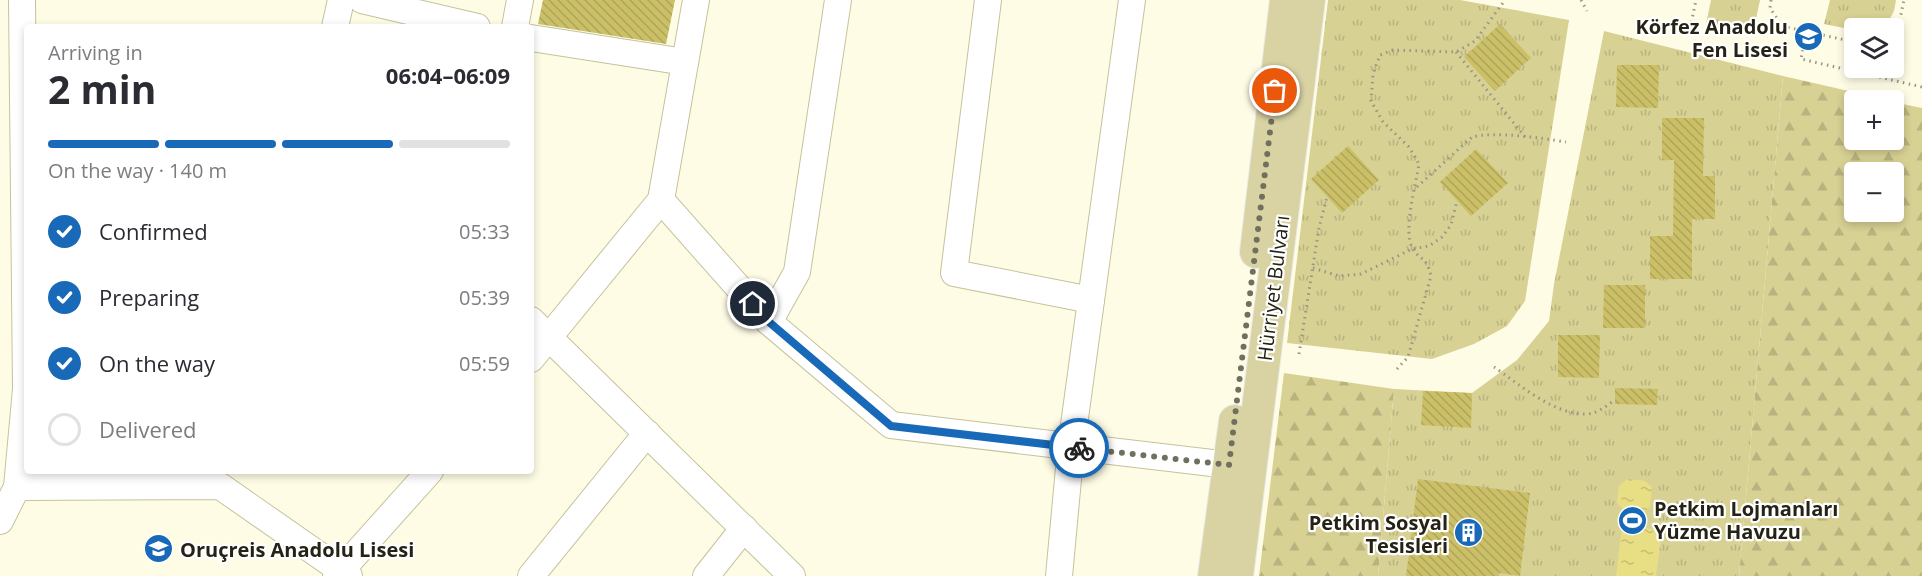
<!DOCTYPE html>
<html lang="en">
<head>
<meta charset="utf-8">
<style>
  body { margin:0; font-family:"Open Sans",sans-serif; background:#f7f7f7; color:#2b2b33; height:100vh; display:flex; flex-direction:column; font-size:22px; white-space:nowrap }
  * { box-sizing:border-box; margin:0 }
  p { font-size:20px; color:#7c7c81 }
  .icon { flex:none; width:33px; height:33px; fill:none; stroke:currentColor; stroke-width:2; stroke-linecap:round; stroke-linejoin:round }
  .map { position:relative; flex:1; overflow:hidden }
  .side { position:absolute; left:24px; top:24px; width:510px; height:450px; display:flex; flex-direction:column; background:#fff; border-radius:6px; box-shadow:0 3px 9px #0003 }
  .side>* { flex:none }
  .buttons { position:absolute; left:1844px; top:18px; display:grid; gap:12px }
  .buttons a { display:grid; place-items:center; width:60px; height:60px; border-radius:6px; background:#fff; box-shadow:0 3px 9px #0003; font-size:30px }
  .pin { position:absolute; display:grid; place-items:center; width:51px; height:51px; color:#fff; margin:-26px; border:3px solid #fff; border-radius:50%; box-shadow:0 2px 6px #0007 }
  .courier { position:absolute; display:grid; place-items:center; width:60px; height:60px; margin:-30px; border:4px solid #1869b7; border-radius:50%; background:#fff; color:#222; box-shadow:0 2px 8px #0007 }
  .headline em { font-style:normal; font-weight:700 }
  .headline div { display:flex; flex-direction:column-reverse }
  .headline { display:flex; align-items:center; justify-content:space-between; height:102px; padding:0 24px }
  h1 { font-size:39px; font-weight:700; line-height:45px }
  .bar { display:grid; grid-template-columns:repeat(4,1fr); gap:9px 6px; align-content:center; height:72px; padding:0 24px }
  .bar i { height:8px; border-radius:4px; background:#e1e1e2 }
  .bar .active { background:#1869b7 }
  .bar p { grid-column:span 4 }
  ol { padding:0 24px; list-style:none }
  li { display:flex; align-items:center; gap:18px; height:66px }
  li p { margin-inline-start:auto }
  li .icon { padding:6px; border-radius:50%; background:#1869b7; color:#fff; stroke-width:4 }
  li:last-child { color:#7c7c81 }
  li i { width:33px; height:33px; border:3px solid #e1e1e2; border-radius:50% }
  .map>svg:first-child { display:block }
  .grass { fill:url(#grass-tufts) }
  .forest { fill:url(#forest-firs); fill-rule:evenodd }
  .water { fill:url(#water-ripples) }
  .building { fill:url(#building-back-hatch) }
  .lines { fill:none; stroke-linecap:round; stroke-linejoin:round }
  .minor-casing { stroke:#c5c29d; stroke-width:28 }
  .major-casing { stroke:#e9e9e8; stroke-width:34 }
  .path { stroke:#979583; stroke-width:3; stroke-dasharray:1.5 4.5; stroke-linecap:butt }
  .minor { stroke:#fff; stroke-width:26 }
  .major { stroke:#d9d3a4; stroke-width:32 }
  .done { stroke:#716f5e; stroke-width:6; stroke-dasharray:0 10.8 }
  .route { stroke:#1869b7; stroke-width:8 }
  .labels { text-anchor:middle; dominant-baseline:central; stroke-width:4.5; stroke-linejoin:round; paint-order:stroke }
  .poi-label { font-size:20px; font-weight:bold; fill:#252315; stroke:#fff; text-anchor:end }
  .street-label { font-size:20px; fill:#252315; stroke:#fff }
</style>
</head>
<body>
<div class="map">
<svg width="1922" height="576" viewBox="0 0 1922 576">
  <defs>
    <pattern id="grass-tufts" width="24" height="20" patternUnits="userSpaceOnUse" patternTransform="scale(1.5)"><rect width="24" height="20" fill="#d8d194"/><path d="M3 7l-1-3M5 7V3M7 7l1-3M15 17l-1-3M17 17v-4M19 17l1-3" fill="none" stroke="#b9b37f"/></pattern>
    <pattern id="forest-firs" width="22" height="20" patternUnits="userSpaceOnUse" patternTransform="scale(1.5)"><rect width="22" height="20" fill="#d8d194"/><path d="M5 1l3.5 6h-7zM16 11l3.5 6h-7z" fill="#b9b37f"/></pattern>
    <pattern id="water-ripples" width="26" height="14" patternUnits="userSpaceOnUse" patternTransform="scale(1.5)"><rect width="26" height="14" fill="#e8de84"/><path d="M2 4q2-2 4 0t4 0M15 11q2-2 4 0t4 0" fill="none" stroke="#c7be71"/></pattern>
    <pattern id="building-back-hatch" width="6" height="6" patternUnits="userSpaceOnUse" patternTransform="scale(1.5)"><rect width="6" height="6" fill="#cbc068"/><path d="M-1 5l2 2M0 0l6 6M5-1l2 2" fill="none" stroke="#aea559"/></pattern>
  </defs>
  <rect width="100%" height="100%" fill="#fffce6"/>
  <g class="grass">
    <polygon points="1328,0 1460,0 1569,20 1525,301 1507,326 1474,344 1432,359 1287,343"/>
    <polygon points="1711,0 1760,0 1753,34 1706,24"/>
    <polygon points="1830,0 1896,0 1894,11 1885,28 1854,28 1854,30 1824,24"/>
    <polygon points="1604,31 1783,76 1739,576 1378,576 1394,389 1472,393 1517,360 1549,321 1554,284"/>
  </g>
  <g class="forest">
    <path d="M1783 76 1888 100H1854V140H1893V102L1922 108V576H1739ZM1854 172H1893V212H1854Z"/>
    <polygon points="1284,373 1394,389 1378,576 1259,576"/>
  </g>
  <polygon class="water" points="1627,479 1645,481 1652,487 1650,507 1643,513 1641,527 1656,530 1661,538 1656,576 1616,576 1624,510 1617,503 1619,486"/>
  <g class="building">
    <polygon points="543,0 675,0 666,44 538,24"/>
    <polygon points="1500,24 1531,58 1495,91 1464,57"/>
    <polygon points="1617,65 1659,65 1658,108 1616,107"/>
    <polygon points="1662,118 1704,118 1703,176 1715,176 1715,219 1692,219 1692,279 1650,279 1650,236 1673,236 1674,160 1662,160"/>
    <polygon points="1348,146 1379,180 1342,213 1311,179"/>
    <polygon points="1476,149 1508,183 1471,216 1440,182"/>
    <polygon points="1604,285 1645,285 1645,328 1603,328"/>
    <polygon points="1558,335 1600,335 1599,378 1558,377"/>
    <polygon points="1615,388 1658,389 1657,405 1615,404"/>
    <polygon points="1423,391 1472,393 1471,428 1421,425"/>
    <polygon points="1418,479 1530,493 1520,576 1499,573 1499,576 1406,576"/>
  </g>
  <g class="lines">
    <defs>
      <g id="minor">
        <polyline points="362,0 477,27"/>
        <polyline points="988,0 954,273 1091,300"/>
        <polyline points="335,27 341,0"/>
        <polyline points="515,27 520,0"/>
        <polyline points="531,38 685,62"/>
        <polyline points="661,200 769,322 891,425 1229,465"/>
        <polyline points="531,320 792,576"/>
        <polyline points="769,322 797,272 838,0"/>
        <polyline points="531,359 661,200 696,0"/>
        <polyline points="17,487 220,486 349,576"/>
        <polyline points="0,521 17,487 26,389 22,0"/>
        <polyline points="336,576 430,471"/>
        <polyline points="531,576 647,433"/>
        <polyline points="706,576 744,528"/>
        <polyline points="1059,576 1071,447 1132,0"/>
      </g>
      <g id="major">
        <polyline points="1256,252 1286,0"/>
        <polyline points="1214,576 1235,421"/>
        <polyline points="1237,576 1309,0"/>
      </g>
    </defs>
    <use href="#minor" class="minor-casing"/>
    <use href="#major" class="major-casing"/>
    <g class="path">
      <polyline points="1581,0 1587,11"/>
      <polyline points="1771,0 1770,8 1782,26 1854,42"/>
      <polyline points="1893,31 1901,14 1904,0"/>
      <polyline points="1806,32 1801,59 1922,87"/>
      <polyline points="1689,34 1696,0"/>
      <polyline points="1456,52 1525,137"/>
      <path d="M1417 187 1472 137C1495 131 1541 138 1566 142"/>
      <polyline points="1313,268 1339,276 1361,274 1412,249 1429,246 1442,237 1451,225 1457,201"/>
      <polyline points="1299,354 1319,228 1327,197"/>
      <path d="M1494 367C1519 384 1554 415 1586 414 1597 414 1606 406 1615 400"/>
      <path d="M1397 369 1408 357 1431 276C1426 255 1421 262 1413 249 1402 233 1416 184 1419 164L1409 147 1383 122 1371 101 1373 74 1380 55 1393 50 1456 52 1475 41 1505 0"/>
    </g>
    <use href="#minor" class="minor"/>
    <use href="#major" class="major"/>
  </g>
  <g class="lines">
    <polyline class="done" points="1079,448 1229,465 1275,91"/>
    <polyline class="route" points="753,304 769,322 891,426 1079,448"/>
  </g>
  <defs>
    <symbol id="school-disc" viewBox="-11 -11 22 22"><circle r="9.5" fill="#1869b7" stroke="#fff"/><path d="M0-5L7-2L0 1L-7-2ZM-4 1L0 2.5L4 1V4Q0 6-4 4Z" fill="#fff"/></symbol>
    <symbol id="stadium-disc" viewBox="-11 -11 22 22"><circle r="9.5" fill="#1869b7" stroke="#fff"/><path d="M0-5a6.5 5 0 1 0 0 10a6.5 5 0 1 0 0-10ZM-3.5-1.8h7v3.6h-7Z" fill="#fff"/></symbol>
    <symbol id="building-disc" viewBox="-11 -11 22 22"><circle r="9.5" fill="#1869b7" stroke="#fff"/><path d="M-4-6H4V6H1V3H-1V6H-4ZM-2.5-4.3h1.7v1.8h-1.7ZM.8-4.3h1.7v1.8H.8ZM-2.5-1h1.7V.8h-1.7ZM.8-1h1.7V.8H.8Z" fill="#fff"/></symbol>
  </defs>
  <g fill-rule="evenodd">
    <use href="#school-disc" x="1792" y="20" width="33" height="33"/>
    <use href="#stadium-disc" x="1616" y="504" width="33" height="33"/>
    <use href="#building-disc" x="1452" y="516" width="33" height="33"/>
    <use href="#school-disc" x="142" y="532" width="33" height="33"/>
  </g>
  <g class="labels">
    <g class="poi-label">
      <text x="1788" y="26">Körfez Anadolu<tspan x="1788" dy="23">Fen Lisesi</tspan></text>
      <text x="1654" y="508" text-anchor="start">Petkim Lojmanları<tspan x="1654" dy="23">Yüzme Havuzu</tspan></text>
      <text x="1448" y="522">Petkim Sosyal<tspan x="1448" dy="23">Tesisleri</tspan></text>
      <text x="180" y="549" text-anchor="start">Oruçreis Anadolu Lisesi</text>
    </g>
    <g class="street-label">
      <text transform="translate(1273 288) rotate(-83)">Hürriyet Bulvarı</text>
    </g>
  </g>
</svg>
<div class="buttons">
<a><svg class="icon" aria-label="layers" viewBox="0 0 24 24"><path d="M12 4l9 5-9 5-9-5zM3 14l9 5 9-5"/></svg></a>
<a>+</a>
<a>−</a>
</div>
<div class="pin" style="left:1275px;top:91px;background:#ea580c"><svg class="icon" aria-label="bag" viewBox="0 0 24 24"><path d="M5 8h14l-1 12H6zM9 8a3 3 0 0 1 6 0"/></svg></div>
<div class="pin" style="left:753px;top:304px;background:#1f2937"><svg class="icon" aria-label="home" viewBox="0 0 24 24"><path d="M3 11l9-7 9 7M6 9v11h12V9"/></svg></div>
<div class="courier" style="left:1079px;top:448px"><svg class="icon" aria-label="bike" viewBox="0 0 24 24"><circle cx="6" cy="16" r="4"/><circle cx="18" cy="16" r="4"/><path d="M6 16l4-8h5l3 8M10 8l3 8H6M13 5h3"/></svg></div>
<section class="side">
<div class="headline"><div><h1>2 min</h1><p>Arriving in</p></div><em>06:04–06:09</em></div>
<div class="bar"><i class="active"></i><i class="active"></i><i class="active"></i><i></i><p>On the way · 140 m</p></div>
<ol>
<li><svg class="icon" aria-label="check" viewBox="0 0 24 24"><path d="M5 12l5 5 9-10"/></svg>Confirmed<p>05:33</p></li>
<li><svg class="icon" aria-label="check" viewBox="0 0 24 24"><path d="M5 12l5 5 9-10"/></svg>Preparing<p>05:39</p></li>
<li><svg class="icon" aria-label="check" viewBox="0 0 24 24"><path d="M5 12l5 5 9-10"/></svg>On the way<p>05:59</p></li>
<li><i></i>Delivered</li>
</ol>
</section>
</div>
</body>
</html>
